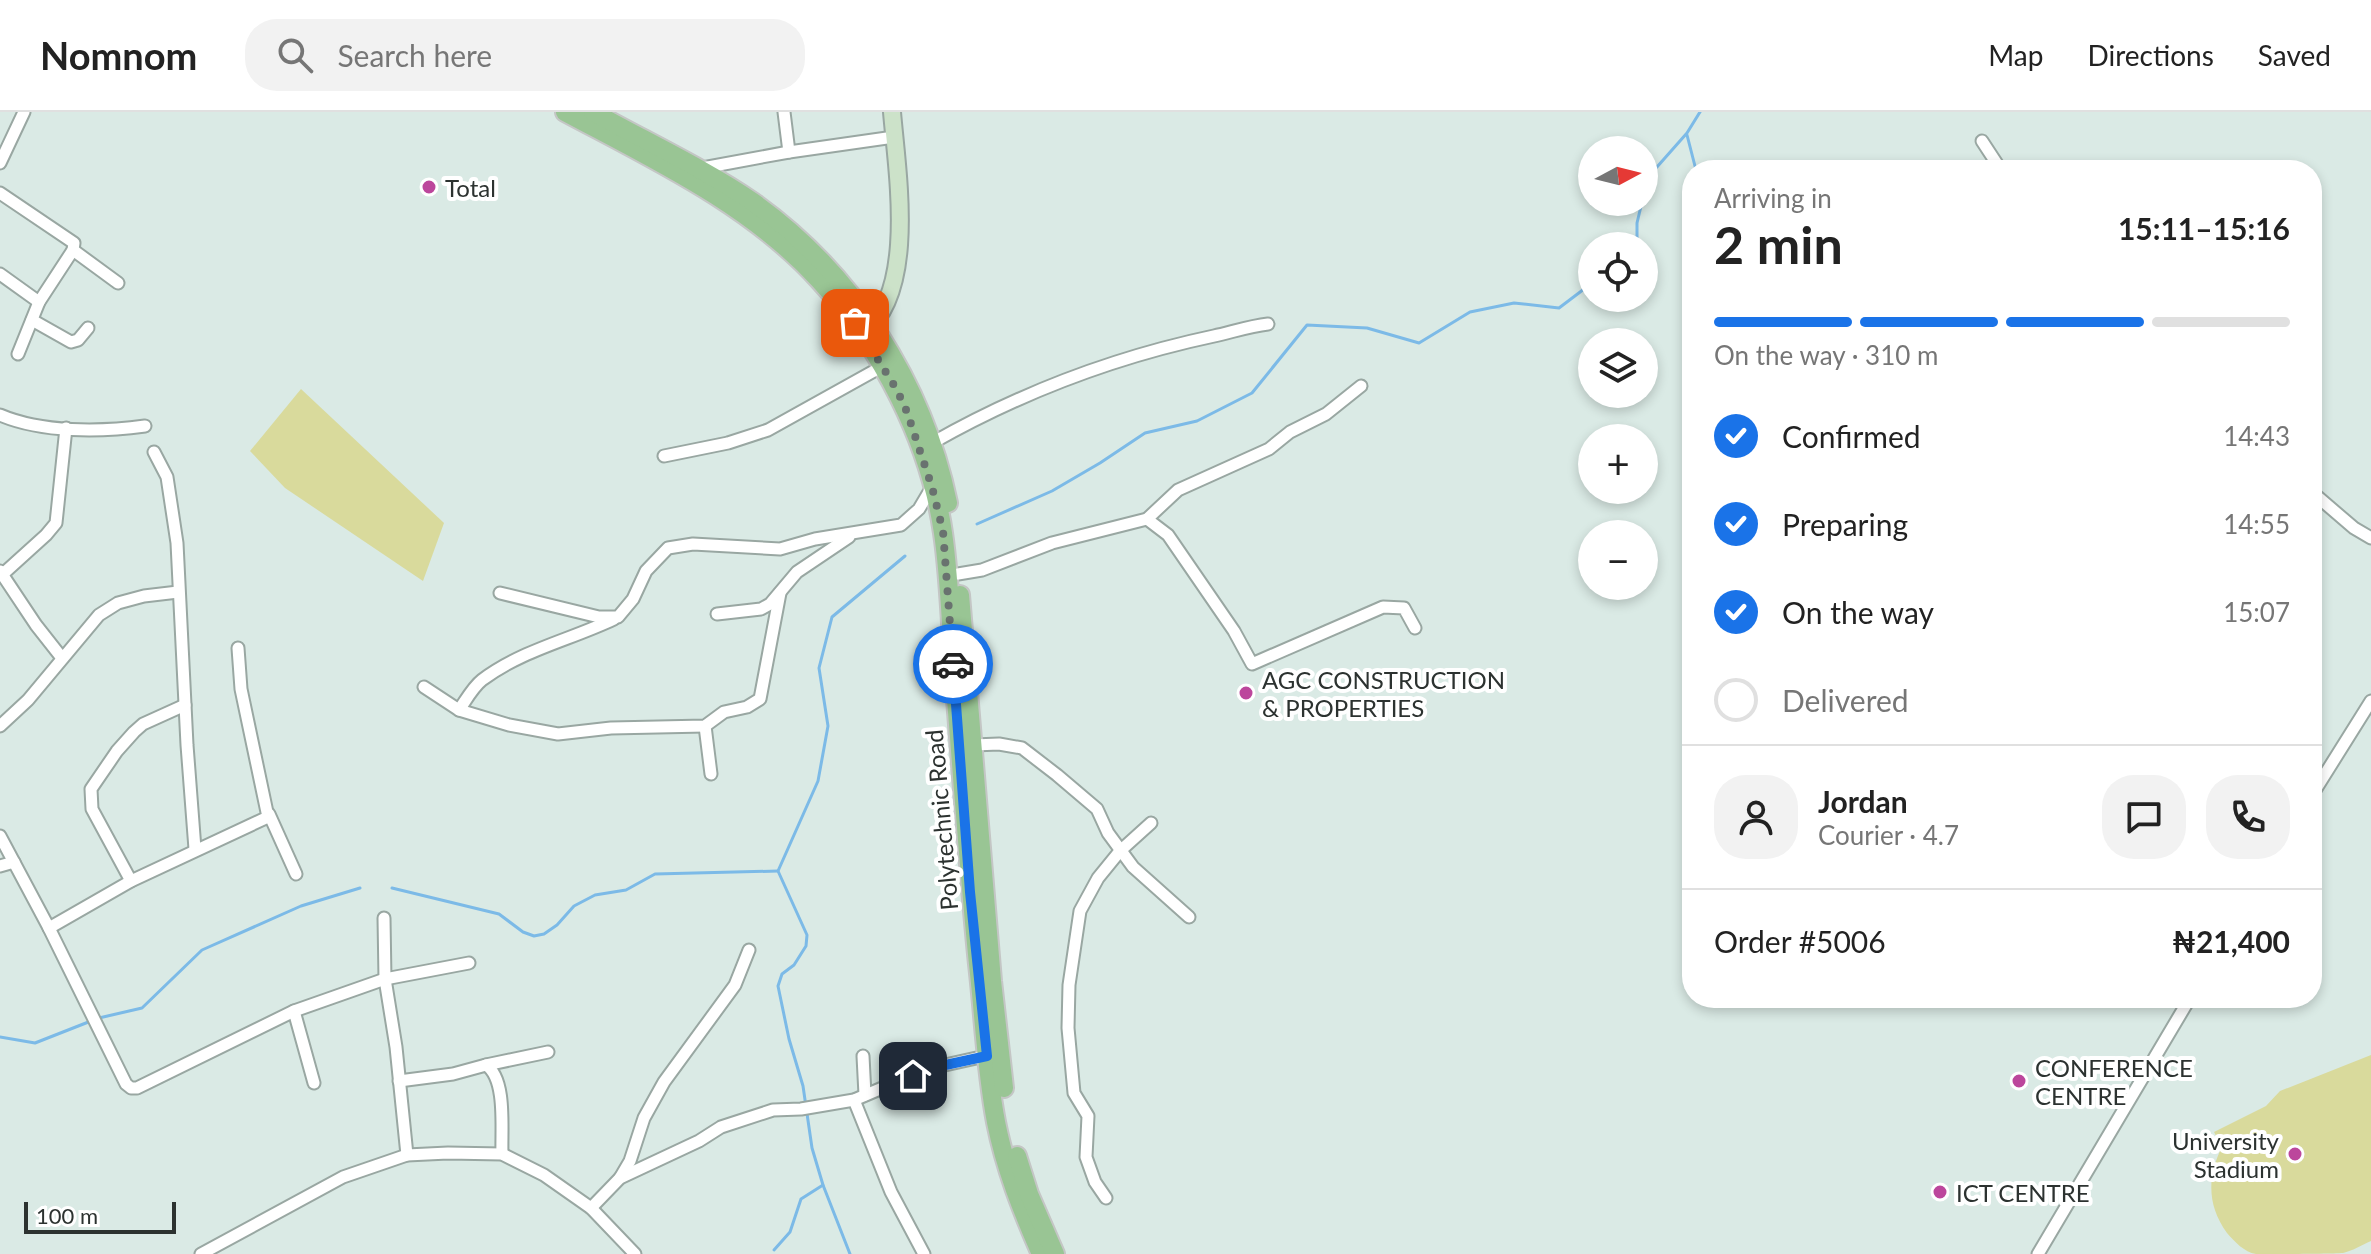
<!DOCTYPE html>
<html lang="en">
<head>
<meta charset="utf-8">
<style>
  body { margin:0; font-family:Lato,sans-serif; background:#f2f2f2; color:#222; height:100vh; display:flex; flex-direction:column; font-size:30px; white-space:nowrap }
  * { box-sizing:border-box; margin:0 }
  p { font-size:26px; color:#767676 }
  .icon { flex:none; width:44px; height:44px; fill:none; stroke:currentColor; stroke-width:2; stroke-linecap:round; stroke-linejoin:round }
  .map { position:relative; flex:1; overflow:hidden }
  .panel { position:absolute; left:1682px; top:48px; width:640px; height:848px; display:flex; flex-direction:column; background:#fff; border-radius:32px; box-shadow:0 4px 12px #0003 }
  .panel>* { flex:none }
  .needle { width:52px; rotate:83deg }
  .controls { position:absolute; left:1578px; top:24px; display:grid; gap:16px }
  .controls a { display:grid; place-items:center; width:80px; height:80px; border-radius:50%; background:#fff; box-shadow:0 4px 12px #0003; font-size:40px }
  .scale { position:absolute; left:24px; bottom:20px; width:152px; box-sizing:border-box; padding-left:8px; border:4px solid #2c3230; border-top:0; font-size:22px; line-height:28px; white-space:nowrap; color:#2c3230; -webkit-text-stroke:6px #fff; paint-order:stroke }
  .pin { position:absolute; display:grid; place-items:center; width:68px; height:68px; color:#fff; margin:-34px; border-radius:16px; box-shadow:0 4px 12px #0006 }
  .courier { position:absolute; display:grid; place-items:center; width:80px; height:80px; margin:-40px; border:6px solid #1a73e8; border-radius:50%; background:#fff; color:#222; box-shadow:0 2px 10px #0007 }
  .summary em { font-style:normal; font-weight:700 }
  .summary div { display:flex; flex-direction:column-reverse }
  .summary { display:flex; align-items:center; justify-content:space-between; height:136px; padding:0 32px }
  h1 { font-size:52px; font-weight:700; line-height:60px }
  .bar { display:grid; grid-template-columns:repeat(4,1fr); gap:12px 8px; align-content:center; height:96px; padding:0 32px }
  .bar i { height:10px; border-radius:6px; background:#e0e0e0 }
  .bar .active { background:#1a73e8 }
  .bar p { grid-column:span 4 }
  .line { display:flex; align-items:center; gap:20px; padding:0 32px; border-top:2px solid #e0e0e0 }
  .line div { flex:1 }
  .round { display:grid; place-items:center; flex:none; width:84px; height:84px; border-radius:32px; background:#f2f2f2 }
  ol { padding:0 32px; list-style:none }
  li { display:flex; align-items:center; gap:24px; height:88px }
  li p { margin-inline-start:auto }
  li .icon { padding:8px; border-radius:50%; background:#1a73e8; color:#fff; stroke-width:4 }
  li:last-child { color:#767676 }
  li i { width:44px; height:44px; border:4px solid #e0e0e0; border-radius:50% }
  header { display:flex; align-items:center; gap:48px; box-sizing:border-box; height:112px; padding:0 40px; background:#fff; border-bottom:2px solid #e0e0e0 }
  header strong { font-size:38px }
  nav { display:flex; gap:44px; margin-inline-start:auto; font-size:28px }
  .search { width:560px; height:72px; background:#f2f2f2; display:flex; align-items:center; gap:20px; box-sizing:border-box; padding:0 28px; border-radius:32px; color:#767676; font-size:30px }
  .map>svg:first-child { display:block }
  .green { fill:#d9da9c }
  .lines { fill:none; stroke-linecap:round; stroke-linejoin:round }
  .stream { stroke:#7cbae7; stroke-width:3 }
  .street-casing { stroke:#99a7a2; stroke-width:15 }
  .secondary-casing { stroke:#99a7a2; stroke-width:20 }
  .primary-casing { stroke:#c4c6c5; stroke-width:22 }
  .street { stroke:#fff; stroke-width:11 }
  .secondary { stroke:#cce2c9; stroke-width:16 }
  .primary { stroke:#99c594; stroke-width:18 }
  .done { stroke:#69726f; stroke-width:8; stroke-dasharray:0 14.4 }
  .route { stroke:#1a73e8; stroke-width:10 }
  .poi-dot { fill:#bc469c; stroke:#fff; stroke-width:3 }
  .labels { text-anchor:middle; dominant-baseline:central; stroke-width:8; stroke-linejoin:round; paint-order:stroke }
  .poi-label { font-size:24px; fill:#2c3230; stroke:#fff; text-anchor:start }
  .street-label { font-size:24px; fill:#2c3230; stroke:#fff }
</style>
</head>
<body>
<header>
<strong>Nomnom</strong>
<div class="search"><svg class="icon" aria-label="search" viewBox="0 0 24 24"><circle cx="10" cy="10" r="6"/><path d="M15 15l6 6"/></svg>Search here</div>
<nav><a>Map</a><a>Directions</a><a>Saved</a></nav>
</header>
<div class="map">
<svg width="2371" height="1142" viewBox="0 0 2371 1142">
  <rect width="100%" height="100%" fill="#daeae5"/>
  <g class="green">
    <polygon points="301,277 444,411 423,469 285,376 250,339"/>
    <path d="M2371 943V1129C2362 1133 2352 1139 2343 1141 2329 1142 2271 1142 2256 1142 2244 1140 2235 1130 2227 1121 2207 1094 2207 1064 2222 1035L2214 1020 2266 994 2280 979Z"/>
  </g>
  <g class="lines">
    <g class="stream">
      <polyline points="1687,23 1696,58"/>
      <polyline points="1644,84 1649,64 1687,21 1700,0"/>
      <polyline points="1637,134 1637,111 1642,90"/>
      <polyline points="977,412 1052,379 1100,351 1145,321 1197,309 1252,281 1307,213 1367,216 1419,231 1470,200 1514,191 1559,196 1592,171"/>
      <polyline points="392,776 499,802 523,820 534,824 544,822 557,813 574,794 595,783 626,778 655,762 778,759"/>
      <polyline points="99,906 142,896 202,838 301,794 360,776"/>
      <polyline points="0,925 35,931 91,909"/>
      <polyline points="774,1138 790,1120 801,1087 823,1073"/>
      <polyline points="850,1142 823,1073 812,1036 803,974 789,927 778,874 782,862 794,853 806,834 807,823 778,759 818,669 828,614 819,556 832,505 905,444"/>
    </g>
    <defs>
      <g id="street">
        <polyline points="784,0 789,40"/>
        <polyline points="1982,29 2001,58"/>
        <polyline points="0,51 24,0"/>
        <polyline points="697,57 789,40 894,25"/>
        <polyline points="0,81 74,131 73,138 39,190 18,242"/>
        <polyline points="73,138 118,171"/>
        <polyline points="0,162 39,190"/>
        <polyline points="32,208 71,230 78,228 88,216"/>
        <path d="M0 303C42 321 101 320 145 314"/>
        <path d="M932 331C1020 281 1115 245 1214 224 1232 220 1250 214 1268 212"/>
        <polyline points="154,340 167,365 177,431 187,633 195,737"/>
        <polyline points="664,344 728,331 768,318 883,254"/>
        <polyline points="2312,380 2354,416 2371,426"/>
        <polyline points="1147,407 1168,423 1234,519 1252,552 1383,495 1404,496 1415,516"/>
        <polyline points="0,459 36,513 62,546"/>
        <polyline points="3,462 46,423 56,411 66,316"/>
        <polyline points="958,462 982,458 1052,431 1147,407 1178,378 1269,337 1290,320 1326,302 1361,274"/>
        <polyline points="500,481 599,505 618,505 633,487 646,459 668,436 693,432 780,437 815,427 901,413 919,397 932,375"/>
        <polyline points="717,502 761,497 770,492 797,460 849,425"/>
        <polyline points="424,575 459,598 509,613 558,622 611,616 705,614 724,600 747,595 760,587 780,481"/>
        <path d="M459 598C466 588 473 575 482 568 522 538 570 528 614 507"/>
        <polyline points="0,614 28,588 99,503 118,491 144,484 178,480"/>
        <polyline points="705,614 711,662"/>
        <polyline points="974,633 999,632 1022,636 1057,663 1097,697 1108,721 1133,755 1189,805"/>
        <polyline points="2312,683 2371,589"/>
        <polyline points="269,702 296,762"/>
        <polyline points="0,724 49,816 126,972 131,976 137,976 294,899 385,867 469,851"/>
        <polyline points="0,754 14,750"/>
        <polyline points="131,769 92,697 91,677 117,639 134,620 143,612 185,593"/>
        <polyline points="384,806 385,867 396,935 407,1043"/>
        <polyline points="49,816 131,769 268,705 241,577 238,536"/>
        <polyline points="294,899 314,971"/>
        <polyline points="863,944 865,983"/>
        <polyline points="486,953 548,940"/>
        <path d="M399 969 453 962 486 953C507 967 501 1018 502 1042"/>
        <polyline points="854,988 891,1080 924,1142"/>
        <polyline points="620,1066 630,1049 644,1006 664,970 735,873 749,838"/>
        <polyline points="1106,1086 1095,1070 1086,1045 1088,1004 1074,981 1068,916 1069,873 1080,799 1098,766 1120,739 1151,711"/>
        <polyline points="591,1096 620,1066 699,1029 721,1015 773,998 801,997 854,988 927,957 990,943"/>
        <polyline points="201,1142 343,1065 407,1043 448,1041 502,1042 544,1063 591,1096 635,1142"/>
        <polyline points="2038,1142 2190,886"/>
      </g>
      <path id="secondary" d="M864 220C917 179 897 60 892 0"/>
      <g id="primary">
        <path d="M565 0C653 47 751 93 819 168 881 235 930 330 943 421 951 475 951 532 956 587 963 675 969 763 978 852 984 904 986 958 996 1010 1005 1056 1022 1099 1041 1142"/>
        <path d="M593 0C645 29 705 57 753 90 853 161 923 271 948 391"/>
        <polyline points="960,483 992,869 1004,976"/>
        <polyline points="1017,1044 1029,1082 1055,1142"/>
      </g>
    </defs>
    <use href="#street" class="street-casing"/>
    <use href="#secondary" class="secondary-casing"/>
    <use href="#primary" class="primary-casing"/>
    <use href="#street" class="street"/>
    <use href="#secondary" class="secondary"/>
    <use href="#primary" class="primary"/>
  </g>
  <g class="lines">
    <polyline class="done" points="855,211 897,278 907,300 932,375 943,419 953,552"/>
    <polyline class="route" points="913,964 927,957 987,944 970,780 953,552"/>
  </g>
  <g class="poi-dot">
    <circle cx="429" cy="75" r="8"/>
    <circle cx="1246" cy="581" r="8"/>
    <circle cx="2019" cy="969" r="8"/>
    <circle cx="2295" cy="1042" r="8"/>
    <circle cx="1940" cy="1080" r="8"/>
  </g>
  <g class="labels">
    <g class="poi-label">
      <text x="445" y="75">Total</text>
      <text x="1262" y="567">AGC CONSTRUCTION<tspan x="1262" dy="28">&amp; PROPERTIES</tspan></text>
      <text x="2035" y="955">CONFERENCE<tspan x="2035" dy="28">CENTRE</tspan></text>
      <text x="2279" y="1028" text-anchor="end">University<tspan x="2279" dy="28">Stadium</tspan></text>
      <text x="1956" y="1080">ICT CENTRE</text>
    </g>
    <g class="street-label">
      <text transform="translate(941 708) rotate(-95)">Polytechnic Road</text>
    </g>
  </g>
</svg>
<div class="controls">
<a><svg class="needle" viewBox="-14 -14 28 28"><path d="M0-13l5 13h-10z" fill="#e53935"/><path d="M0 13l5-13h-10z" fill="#767676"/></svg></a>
<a><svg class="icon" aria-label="locate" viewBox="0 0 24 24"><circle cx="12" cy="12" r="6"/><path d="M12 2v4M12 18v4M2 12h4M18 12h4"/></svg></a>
<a><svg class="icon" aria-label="layers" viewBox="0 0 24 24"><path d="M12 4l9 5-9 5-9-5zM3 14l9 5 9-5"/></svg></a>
<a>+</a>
<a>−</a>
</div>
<div class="scale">100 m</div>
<div class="pin" style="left:855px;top:211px;background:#ea580c"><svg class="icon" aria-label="bag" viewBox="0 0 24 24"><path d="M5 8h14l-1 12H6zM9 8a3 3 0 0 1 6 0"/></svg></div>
<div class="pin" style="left:913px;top:964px;background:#1f2937"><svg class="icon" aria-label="home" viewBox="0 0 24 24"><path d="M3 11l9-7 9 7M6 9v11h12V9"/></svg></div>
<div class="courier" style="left:953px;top:552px"><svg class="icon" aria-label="car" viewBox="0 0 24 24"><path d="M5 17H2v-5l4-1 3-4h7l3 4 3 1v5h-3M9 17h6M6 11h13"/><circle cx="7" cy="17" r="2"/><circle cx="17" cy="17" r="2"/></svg></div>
<section class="panel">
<div class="summary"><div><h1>2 min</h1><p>Arriving in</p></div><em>15:11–15:16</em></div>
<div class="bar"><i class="active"></i><i class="active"></i><i class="active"></i><i></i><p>On the way · 310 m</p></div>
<ol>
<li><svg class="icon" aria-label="check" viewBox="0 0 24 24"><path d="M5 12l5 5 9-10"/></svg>Confirmed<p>14:43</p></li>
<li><svg class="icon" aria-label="check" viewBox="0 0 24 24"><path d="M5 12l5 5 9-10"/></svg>Preparing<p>14:55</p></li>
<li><svg class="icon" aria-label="check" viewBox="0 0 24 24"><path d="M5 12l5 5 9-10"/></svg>On the way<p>15:07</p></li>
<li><i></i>Delivered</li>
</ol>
<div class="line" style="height:144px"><a class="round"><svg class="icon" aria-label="person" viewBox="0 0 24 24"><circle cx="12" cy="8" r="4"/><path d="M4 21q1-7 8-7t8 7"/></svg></a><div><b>Jordan</b><p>Courier · 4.7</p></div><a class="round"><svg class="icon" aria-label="chat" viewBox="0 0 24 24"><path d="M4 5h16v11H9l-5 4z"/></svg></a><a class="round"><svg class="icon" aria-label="phone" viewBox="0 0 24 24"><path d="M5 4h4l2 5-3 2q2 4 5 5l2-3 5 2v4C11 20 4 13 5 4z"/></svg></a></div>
<div class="line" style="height:104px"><div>Order #5006</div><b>₦21,400</b></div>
</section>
</div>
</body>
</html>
